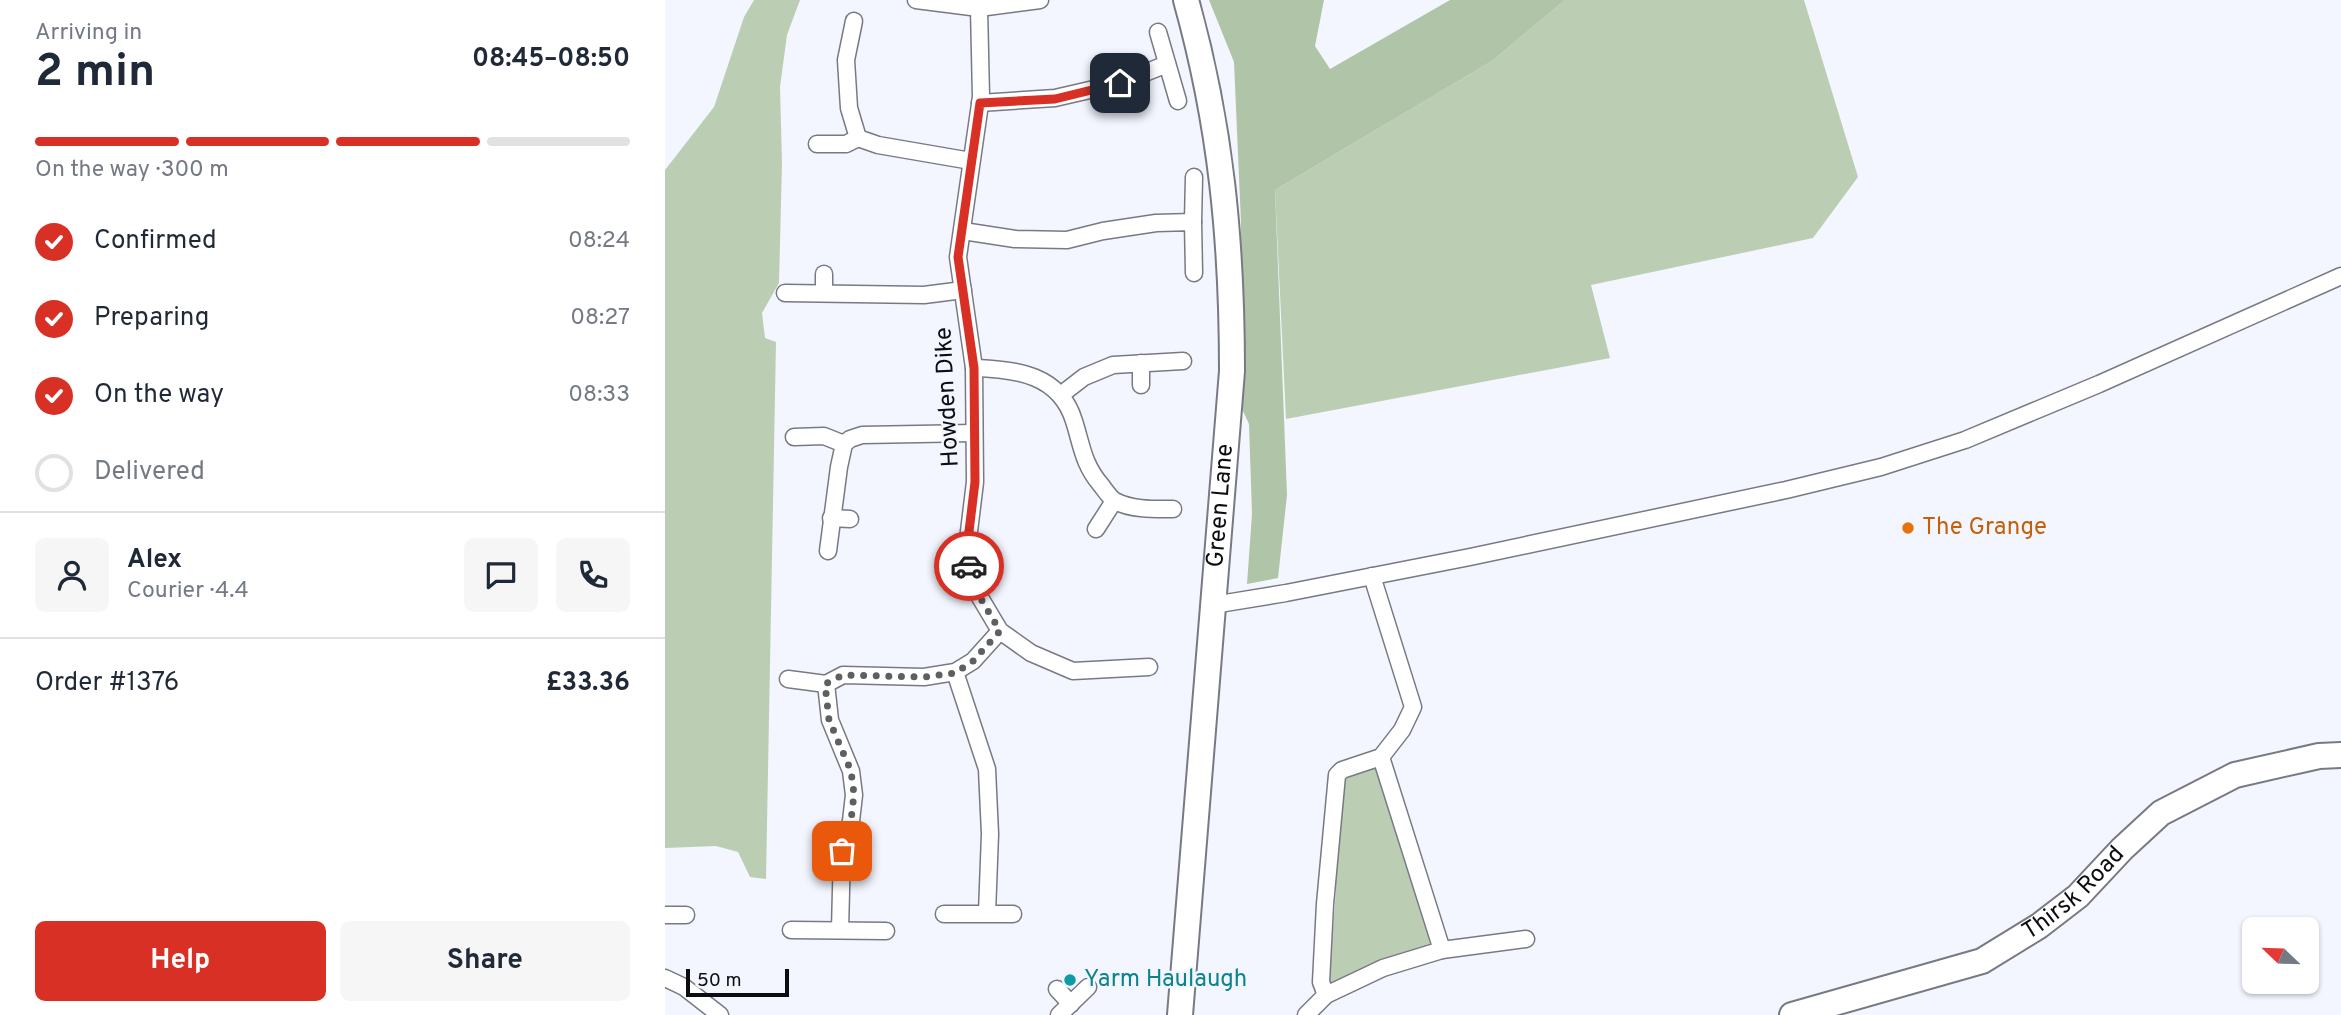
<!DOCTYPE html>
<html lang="en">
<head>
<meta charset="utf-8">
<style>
  body { margin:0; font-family:Overpass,sans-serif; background:#f6f6f7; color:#1f2937; height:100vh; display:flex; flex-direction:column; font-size:26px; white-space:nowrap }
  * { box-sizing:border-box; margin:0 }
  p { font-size:23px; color:#747a83 }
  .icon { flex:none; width:38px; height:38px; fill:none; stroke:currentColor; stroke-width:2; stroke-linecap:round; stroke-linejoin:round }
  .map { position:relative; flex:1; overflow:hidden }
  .panel { display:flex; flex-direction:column; background:#fff; width:665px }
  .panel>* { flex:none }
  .needle { width:46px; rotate:293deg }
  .fabs { position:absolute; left:1577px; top:917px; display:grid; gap:14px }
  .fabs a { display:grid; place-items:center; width:77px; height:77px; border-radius:10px; background:#fff; box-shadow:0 2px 5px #0004; font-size:35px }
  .scale { position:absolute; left:21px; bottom:18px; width:103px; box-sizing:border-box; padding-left:7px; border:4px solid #0c0d10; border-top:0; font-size:19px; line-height:24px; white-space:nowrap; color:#0c0d10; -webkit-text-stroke:5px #f3f6fe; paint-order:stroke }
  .pin { position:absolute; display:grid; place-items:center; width:60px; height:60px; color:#fff; margin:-30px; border-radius:14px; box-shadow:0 4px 10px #0006 }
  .courier { position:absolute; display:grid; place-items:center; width:70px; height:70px; margin:-35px; border:5px solid #d93025; border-radius:50%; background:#fff; color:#222; box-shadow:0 2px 9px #0007 }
  .summary em { font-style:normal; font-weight:700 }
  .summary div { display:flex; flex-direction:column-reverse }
  .summary { display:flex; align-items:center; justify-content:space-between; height:119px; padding:0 35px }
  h1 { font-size:46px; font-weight:700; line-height:52px }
  .bar { display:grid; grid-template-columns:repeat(4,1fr); gap:10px 7px; align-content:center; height:84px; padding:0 35px }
  .bar i { height:9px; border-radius:5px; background:#e0e1e3 }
  .bar .active { background:#d93025 }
  .bar p { grid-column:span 4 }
  .line { display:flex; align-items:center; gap:18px; padding:0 35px; border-top:2px solid #e0e1e3 }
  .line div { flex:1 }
  .round { display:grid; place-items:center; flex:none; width:74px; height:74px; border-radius:10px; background:#f6f6f7 }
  ol { padding:0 35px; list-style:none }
  li { display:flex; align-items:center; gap:21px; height:77px }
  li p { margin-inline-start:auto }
  li .icon { padding:7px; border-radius:50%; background:#d93025; color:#fff; stroke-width:4 }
  li:last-child { color:#747a83 }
  li i { width:38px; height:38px; border:4px solid #e0e1e3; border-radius:50% }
  .action { display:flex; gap:14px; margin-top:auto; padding:14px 35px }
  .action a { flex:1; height:80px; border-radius:10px; background:#d93025; color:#fff; font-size:28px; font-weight:700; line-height:80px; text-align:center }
  .action a+a { background:#f6f6f7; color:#1f2937 }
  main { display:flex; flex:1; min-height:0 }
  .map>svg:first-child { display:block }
  .green { fill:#bbceb3 }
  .forest { fill:#b0c5a7 }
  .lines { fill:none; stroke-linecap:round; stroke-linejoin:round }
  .street-casing { stroke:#777a83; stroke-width:19 }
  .primary-casing { stroke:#777a83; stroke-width:28 }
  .street { stroke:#fff; stroke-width:16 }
  .primary { stroke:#fff; stroke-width:24 }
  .done { stroke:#5d5f63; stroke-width:7; stroke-dasharray:0 12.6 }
  .route { stroke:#d93025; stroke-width:9 }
  .food-dot { fill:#e8710a; stroke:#f3f6fe; stroke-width:2.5 }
  .culture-dot { fill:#0f9aa8; stroke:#f3f6fe; stroke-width:2.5 }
  .labels { text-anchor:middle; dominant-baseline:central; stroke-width:5; stroke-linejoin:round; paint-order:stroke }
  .street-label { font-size:24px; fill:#0c0d10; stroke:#f3f6fe }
  .food-label { font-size:24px; fill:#c56008; stroke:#f3f6fe; text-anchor:start }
  .culture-label { font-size:24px; fill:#0d838f; stroke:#f3f6fe; text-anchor:start }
</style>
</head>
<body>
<main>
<section class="panel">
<div class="summary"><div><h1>2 min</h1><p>Arriving in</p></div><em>08:45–08:50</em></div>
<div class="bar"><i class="active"></i><i class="active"></i><i class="active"></i><i></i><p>On the way · 300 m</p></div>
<ol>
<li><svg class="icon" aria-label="check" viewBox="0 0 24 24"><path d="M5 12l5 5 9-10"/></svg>Confirmed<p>08:24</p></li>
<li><svg class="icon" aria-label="check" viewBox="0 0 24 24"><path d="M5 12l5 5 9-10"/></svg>Preparing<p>08:27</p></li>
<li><svg class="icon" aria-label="check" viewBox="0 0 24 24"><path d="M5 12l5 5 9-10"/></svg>On the way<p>08:33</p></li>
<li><i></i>Delivered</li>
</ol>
<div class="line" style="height:126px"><a class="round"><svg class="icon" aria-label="person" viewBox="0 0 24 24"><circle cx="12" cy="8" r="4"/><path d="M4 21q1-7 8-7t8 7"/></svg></a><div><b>Alex</b><p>Courier · 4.4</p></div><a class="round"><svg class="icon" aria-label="chat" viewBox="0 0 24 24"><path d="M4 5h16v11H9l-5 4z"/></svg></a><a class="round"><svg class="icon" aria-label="phone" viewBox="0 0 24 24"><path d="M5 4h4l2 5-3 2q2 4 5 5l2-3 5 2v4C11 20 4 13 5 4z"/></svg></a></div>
<div class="line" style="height:91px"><div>Order #1376</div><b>£33.36</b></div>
<div class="action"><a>Help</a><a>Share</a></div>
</section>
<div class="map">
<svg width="1676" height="1015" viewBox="0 0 1676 1015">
  <rect width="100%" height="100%" fill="#f3f6fe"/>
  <g class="green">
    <polygon points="89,0 135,0 122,35 115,87 117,163 114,283 97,313 100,338 111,342 101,879 85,877 73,852 51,846 0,848 0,170 49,107 79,17"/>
    <polygon points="900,0 1139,0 1193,177 1148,238 926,285 945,358 621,419 610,190 827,61"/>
    <polygon points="710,767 713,770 768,941 764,948 669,984 662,979 663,932 668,928 671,890 667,886 677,778"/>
  </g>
  <polygon class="forest" points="544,0 659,0 650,46 665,69 785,0 900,0 827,61 610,190 622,495 613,578 582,584 587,514 584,424 577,409 576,223 569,62"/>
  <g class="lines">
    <defs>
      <g id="street">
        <polyline points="251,0 314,8 375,0"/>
        <polyline points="314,8 316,97 293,257 309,368 310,482 301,556 310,589 335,631 366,653 408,671 484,667"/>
        <polyline points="189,21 181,60 184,108 193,138 213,145 306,161"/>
        <polyline points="493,32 513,101"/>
        <polyline points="315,103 390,98 455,83 502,64"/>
        <polyline points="152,144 181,144 193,138"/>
        <polyline points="528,222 529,177"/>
        <polyline points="298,231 350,239 402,240 438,231 491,223 528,222 529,273"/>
        <polyline points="159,274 159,293"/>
        <polyline points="120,293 259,295 298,290"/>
        <polyline points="476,363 476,385"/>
        <path d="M309 368C352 369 395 375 409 421 417 446 418 464 436 485 440 490 445 498 450 501 467 510 490 509 508 509"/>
        <polyline points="397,394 419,377 448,365 518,361"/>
        <polyline points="129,437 159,436 179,444"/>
        <polyline points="166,518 185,519"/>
        <polyline points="431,529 449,501"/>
        <polyline points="163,551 174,467 179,444 185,439 197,435 309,433"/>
        <polyline points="707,576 748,707 737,730 716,757 677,770 672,775 660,904 656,982 661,995 718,968 777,950 716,757"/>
        <polyline points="548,605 621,593 805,557 1121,490 1216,467 1300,440 1434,384 1676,276"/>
        <polyline points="290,672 322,769 325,834 322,913"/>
        <polyline points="123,679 161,684"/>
        <polyline points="279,914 348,914"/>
        <polyline points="0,915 21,915"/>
        <polyline points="126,930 221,931"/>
        <polyline points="175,930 177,851 186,821 189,795 186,771 165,720 161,684 178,675 259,677 290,672 308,661 335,631"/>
        <polyline points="777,950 861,939"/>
        <polyline points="0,978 19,987 55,1015"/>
        <polyline points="392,989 406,1004"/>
        <polyline points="394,1015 423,987"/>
        <polyline points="641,1015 661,995"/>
      </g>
      <g id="primary">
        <path id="s1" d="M515 1015 567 371C567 241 556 125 521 0"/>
        <path id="s2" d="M1127 1015 1317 961 1374 926 1413 896 1457 849 1496 813 1570 775 1654 756 1676 755"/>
      </g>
    </defs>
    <use href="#street" class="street-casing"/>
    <use href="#primary" class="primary-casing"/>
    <use href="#street" class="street"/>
    <use href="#primary" class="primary"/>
  </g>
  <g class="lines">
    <polyline class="done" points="177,851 186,821 189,794 186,771 164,720 160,684 178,675 259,677 290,673 308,661 335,631 310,589 304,566"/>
    <polyline class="route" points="304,566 301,556 310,482 309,368 293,257 315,103 390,99 455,83"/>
  </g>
  <circle class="food-dot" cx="1243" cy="528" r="7"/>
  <circle class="culture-dot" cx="405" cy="980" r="7"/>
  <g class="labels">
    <g class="street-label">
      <text transform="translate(283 397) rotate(-93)">Howden Dike</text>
      <text stroke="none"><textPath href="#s1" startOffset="511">Green Lane</textPath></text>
      <text stroke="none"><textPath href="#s2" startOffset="312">Thirsk Road</textPath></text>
    </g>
    <g class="food-label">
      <text x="1257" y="528">The Grange</text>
    </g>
    <g class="culture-label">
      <text x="419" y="980">Yarm Haulaugh</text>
    </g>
  </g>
</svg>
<div class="fabs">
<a><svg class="needle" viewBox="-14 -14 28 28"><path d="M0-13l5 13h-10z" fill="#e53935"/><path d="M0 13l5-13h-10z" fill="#747a83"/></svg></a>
</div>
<div class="scale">50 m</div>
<div class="pin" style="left:177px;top:851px;background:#ea580c"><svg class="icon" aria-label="bag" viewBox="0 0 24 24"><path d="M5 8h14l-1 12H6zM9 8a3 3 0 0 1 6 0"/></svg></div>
<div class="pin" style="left:455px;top:83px;background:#1f2937"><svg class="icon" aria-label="home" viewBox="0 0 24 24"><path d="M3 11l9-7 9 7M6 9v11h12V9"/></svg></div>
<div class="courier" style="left:304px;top:566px"><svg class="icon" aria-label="car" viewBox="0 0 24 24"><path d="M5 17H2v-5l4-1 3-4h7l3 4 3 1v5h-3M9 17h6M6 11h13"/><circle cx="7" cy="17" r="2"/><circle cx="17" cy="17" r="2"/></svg></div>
</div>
</main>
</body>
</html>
